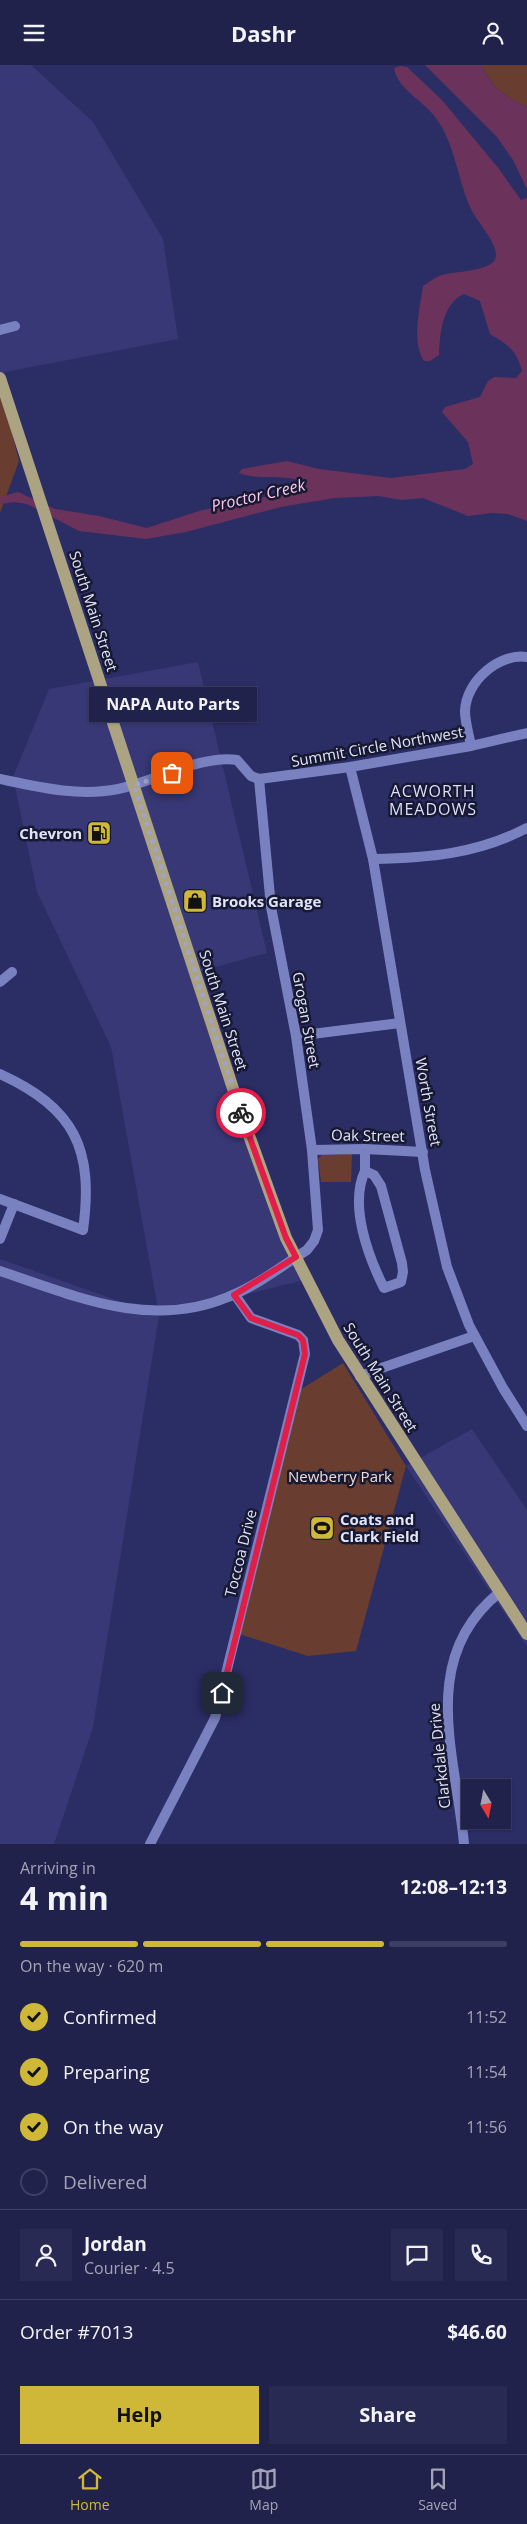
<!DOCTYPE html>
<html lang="en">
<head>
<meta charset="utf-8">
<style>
  body { margin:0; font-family:"Open Sans",sans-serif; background:#282a53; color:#f1f3f6; height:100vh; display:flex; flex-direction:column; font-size:19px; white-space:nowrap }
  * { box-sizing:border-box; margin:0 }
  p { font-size:16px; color:#a2a4b5 }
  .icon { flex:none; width:28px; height:28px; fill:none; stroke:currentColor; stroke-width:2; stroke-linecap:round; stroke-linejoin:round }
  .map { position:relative; height:1779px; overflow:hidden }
  .drawer { display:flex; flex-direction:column; background:#20224c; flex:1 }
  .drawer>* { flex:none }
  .needle { width:32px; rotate:170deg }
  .fabs { position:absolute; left:461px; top:1714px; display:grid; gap:10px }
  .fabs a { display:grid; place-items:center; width:50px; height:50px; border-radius:0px; background:#20224c; box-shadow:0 1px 4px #0004,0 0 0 1px #3d3f64; font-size:25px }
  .pin { position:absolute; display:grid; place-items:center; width:42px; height:42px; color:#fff; margin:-21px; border-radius:10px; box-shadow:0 2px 8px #0006 }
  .courier { position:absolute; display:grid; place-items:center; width:50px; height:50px; margin:-25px; border:4px solid #e11d48; border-radius:50%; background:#fff; color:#222; box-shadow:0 1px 6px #0007 }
  .bubble { position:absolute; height:35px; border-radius:0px; background:#20224c; box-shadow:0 1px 4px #0004,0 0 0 1px #3d3f64; font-size:16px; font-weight:700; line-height:35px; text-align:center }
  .summary em { font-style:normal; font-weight:700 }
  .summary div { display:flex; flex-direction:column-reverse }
  .summary { display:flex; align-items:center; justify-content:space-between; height:85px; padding:0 20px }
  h1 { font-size:32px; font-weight:700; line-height:38px }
  .bar { display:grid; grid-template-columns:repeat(4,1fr); gap:8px 5px; align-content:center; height:60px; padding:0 20px }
  .bar i { height:6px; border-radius:4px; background:#3d3f64 }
  .bar .active { background:#cfb837 }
  .bar p { grid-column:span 4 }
  .line { display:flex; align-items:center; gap:12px; padding:0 20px; border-top:1px solid #3d3f64 }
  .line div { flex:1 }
  .round { display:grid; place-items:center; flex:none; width:52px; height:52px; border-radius:0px; background:#282a53 }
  ol { padding:0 20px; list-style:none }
  li { display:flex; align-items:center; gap:15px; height:55px }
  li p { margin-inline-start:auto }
  li .icon { padding:5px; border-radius:50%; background:#cfb837; color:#111; stroke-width:4 }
  li:last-child { color:#a2a4b5 }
  li i { width:28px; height:28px; border:2px solid #3d3f64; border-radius:50% }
  .cta { display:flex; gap:10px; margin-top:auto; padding:10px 20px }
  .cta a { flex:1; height:58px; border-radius:0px; background:#cfb837; color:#111; font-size:20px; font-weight:700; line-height:58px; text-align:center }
  .cta a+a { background:#282a53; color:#f1f3f6 }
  header { display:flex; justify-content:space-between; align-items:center; height:65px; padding:0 20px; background:#20224c; font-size:22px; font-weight:700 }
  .tabs { display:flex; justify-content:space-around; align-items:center; height:70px; border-top:1px solid #3d3f64; background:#20224c; font-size:14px; color:#a2a4b5 }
  .tabs a { display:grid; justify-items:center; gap:2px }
  .tabs .active { color:#cfb837 }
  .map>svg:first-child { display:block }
  .built { fill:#373875 }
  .green { fill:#693d2f }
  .water { fill:#6b335c }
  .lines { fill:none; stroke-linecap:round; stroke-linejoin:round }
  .minor { stroke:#7a81c0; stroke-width:10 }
  .major { stroke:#aca382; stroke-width:12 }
  .done { stroke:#a1a4c5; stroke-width:5; stroke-dasharray:0 9 }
  .route { stroke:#e11d48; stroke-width:6 }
  .labels { text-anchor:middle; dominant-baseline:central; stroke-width:5; stroke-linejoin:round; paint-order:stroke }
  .street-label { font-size:15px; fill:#e0e4f9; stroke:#171932 }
  .poi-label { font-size:15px; font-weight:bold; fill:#e0e4f9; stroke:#171932; text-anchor:start }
  .park-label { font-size:15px; fill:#f2ddd6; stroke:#171932 }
  .water-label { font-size:16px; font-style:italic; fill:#fdc7eb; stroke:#171932 }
  .neighbourhood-label { font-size:16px; letter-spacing:1px; fill:#dbdffb; stroke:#171932 }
</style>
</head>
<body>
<header><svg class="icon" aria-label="menu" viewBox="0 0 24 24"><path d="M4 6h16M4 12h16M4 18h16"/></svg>Dashr<svg class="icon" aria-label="person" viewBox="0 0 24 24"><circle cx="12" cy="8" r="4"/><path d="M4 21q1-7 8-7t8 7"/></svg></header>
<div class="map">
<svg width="527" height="1779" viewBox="0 0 527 1779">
  <rect width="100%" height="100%" fill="#2b2d65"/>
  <g class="built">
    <polygon points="0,0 31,0 93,57 163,174 178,274 0,308"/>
    <polygon points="198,597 267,888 197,907 304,1215 159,1251 93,1662 54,1779 0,1779 0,1194 159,1250 111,982 37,827 13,712 49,624"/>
    <polygon points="472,1364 527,1445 527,1582 406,1401"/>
  </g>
  <g class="green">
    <path d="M481 0H527V42C503 30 493 24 481 0Z"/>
    <polygon points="0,321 19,396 0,448"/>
    <polygon points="352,1089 351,1117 321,1117 318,1094 322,1090"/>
    <polygon points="343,1298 406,1401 356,1586 308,1591 239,1569 298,1326"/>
  </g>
  <g class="water">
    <path d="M425 0H481C493 24 503 30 527 42V124L513 95 497 72Z"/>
    <path d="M400 1 407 2 442 35 499 104 521 135 527 133V456L508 449 491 448 468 451 423 433 402 435 378 431 335 433 281 442 186 467 146 474 79 466 27 439 14 437 0 439V432L18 427 55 444 99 451 147 463 199 446 252 434 303 426 307 419C287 407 261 417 239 408L242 404 287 396 319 404 391 413 465 404 473 399 468 377 442 347 445 342 480 332 488 316 494 312 516 313 522 306C516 284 508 280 490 269L480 236 464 229C442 239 440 268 439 290L430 296H424C411 276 420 243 423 221 428 218 434 213 439 211 452 206 486 207 494 196 503 184 478 158 472 146 456 113 456 74 430 46 417 32 397 22 394 3Z"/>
  </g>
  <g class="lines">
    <g class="minor">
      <polyline points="0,265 15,261"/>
      <path d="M471 681C469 670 465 657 465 646 466 616 499 588 527 592"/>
      <polyline points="350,702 373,794 425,1105 447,1202 469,1260 503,1323 527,1361"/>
      <path d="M0 714C38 722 79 732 118 724 153 717 203 689 237 695L251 711 259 714 350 702 471 681 527 668"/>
      <path d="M373 794C428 793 477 789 527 763"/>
      <polyline points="0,917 12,907"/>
      <polyline points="296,971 400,958"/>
      <path d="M0 1009C75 1043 94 1084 83 1165L0 1134"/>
      <polyline points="312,1085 365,1084 423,1087"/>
      <path d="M365 1106 374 1110 381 1121 402 1198 403 1207 401 1217 384 1223C368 1191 349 1140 365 1106Z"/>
      <polyline points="365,1106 365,1084"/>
      <polyline points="0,1174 14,1139"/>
      <path d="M0 1206C75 1231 150 1265 228 1232 256 1221 282 1201 307 1185L314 1176 318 1165 312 1085 296 971 271 842 259 714"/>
      <polyline points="360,1312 370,1307 474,1271"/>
      <polyline points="150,1779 215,1653 305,1289 303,1275 298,1270 251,1253 235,1230"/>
      <path d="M464 1779C456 1690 417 1593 500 1527"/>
    </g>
    <polyline class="major" points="0,313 242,1051 286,1173 338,1275 527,1569"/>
  </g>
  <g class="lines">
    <polyline class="done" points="172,708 134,720 241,1048"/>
    <polyline class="route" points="222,1628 305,1289 303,1275 298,1270 251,1253 234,1230 296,1192 286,1173 241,1048"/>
  </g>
  <defs>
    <symbol id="fuel-square" viewBox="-11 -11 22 22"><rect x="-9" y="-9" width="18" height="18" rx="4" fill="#cfb837" stroke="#171932"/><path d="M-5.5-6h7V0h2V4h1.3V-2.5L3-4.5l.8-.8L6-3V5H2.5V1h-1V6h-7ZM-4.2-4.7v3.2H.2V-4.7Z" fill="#111"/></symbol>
    <symbol id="shop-square" viewBox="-11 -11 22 22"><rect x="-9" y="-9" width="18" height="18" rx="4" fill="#cfb837" stroke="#171932"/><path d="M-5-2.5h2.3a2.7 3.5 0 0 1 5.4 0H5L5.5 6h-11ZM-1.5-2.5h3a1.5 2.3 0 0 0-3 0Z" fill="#111"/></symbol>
    <symbol id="stadium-square" viewBox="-11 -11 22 22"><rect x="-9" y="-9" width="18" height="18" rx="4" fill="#cfb837" stroke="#171932"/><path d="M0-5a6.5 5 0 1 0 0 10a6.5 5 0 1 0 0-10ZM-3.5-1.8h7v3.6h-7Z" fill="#111"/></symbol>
  </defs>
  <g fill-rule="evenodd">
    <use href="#fuel-square" x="85" y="754" width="28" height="28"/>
    <use href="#shop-square" x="181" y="822" width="28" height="28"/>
    <use href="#stadium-square" x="308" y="1449" width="28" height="28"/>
  </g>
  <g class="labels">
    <g class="street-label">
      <text transform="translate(94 546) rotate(72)">South Main Street</text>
      <text transform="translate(377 681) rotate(-10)">Summit Circle Northwest</text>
      <text transform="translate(224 945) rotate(72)">South Main Street</text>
      <text transform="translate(307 955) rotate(80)">Grogan Street</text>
      <text transform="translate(429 1037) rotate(80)">Worth Street</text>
      <text transform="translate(368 1070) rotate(1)">Oak Street</text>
      <text transform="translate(381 1312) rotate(58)">South Main Street</text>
      <text transform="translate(240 1488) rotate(-76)">Toccoa Drive</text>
      <text transform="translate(439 1691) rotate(-96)">Clarkdale Drive</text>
    </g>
    <g class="poi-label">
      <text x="82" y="768" text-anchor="end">Chevron</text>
      <text x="212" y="836">Brooks Garage</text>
      <text x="340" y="1454">Coats and<tspan x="340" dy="17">Clark Field</tspan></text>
    </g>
    <g class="park-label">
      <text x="340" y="1411">Newberry Park</text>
    </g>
    <g class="water-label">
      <text transform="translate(258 430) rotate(-13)">Proctor Creek</text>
    </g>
    <g class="neighbourhood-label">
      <text x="433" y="726">ACWORTH<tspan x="433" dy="18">MEADOWS</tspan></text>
    </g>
  </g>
</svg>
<div class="fabs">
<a><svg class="needle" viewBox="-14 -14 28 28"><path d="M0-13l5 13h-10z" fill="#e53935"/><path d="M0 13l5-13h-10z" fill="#a2a4b5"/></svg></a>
</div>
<div class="pin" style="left:172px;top:708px;background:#ea580c"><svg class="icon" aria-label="bag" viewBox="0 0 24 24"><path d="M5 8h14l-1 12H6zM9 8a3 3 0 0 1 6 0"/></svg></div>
<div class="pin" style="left:222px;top:1628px;background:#1f2937"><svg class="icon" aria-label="home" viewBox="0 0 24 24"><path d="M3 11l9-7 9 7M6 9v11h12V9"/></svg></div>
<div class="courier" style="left:241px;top:1048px"><svg class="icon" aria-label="bike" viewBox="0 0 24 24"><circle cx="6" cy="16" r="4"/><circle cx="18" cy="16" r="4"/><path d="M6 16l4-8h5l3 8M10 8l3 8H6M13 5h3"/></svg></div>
<div class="bubble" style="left:89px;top:622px;width:168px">NAPA Auto Parts</div>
</div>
<section class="drawer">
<div class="summary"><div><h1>4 min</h1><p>Arriving in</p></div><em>12:08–12:13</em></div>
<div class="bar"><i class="active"></i><i class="active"></i><i class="active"></i><i></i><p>On the way · 620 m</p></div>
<ol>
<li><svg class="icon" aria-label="check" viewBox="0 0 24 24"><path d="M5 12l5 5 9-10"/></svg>Confirmed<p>11:52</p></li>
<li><svg class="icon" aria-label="check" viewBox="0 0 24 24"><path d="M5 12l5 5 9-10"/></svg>Preparing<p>11:54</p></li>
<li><svg class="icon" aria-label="check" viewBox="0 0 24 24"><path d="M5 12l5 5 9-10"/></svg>On the way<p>11:56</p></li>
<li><i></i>Delivered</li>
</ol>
<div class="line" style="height:90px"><a class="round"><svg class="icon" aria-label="person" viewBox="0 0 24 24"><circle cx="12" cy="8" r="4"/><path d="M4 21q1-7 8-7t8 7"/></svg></a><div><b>Jordan</b><p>Courier · 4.5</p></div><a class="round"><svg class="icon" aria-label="chat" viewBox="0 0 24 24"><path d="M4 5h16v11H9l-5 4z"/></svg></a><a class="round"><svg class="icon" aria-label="phone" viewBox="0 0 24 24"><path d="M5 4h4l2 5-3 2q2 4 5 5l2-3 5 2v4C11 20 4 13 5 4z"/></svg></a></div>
<div class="line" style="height:65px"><div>Order #7013</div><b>$46.60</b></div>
<div class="cta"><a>Help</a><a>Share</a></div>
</section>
<nav class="tabs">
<a class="active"><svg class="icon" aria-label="home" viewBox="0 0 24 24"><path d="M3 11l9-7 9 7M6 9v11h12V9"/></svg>Home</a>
<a><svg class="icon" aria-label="map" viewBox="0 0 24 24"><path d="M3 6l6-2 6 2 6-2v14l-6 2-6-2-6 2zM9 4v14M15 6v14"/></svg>Map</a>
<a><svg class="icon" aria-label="saved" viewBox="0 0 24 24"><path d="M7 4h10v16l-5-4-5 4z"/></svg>Saved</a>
</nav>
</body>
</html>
